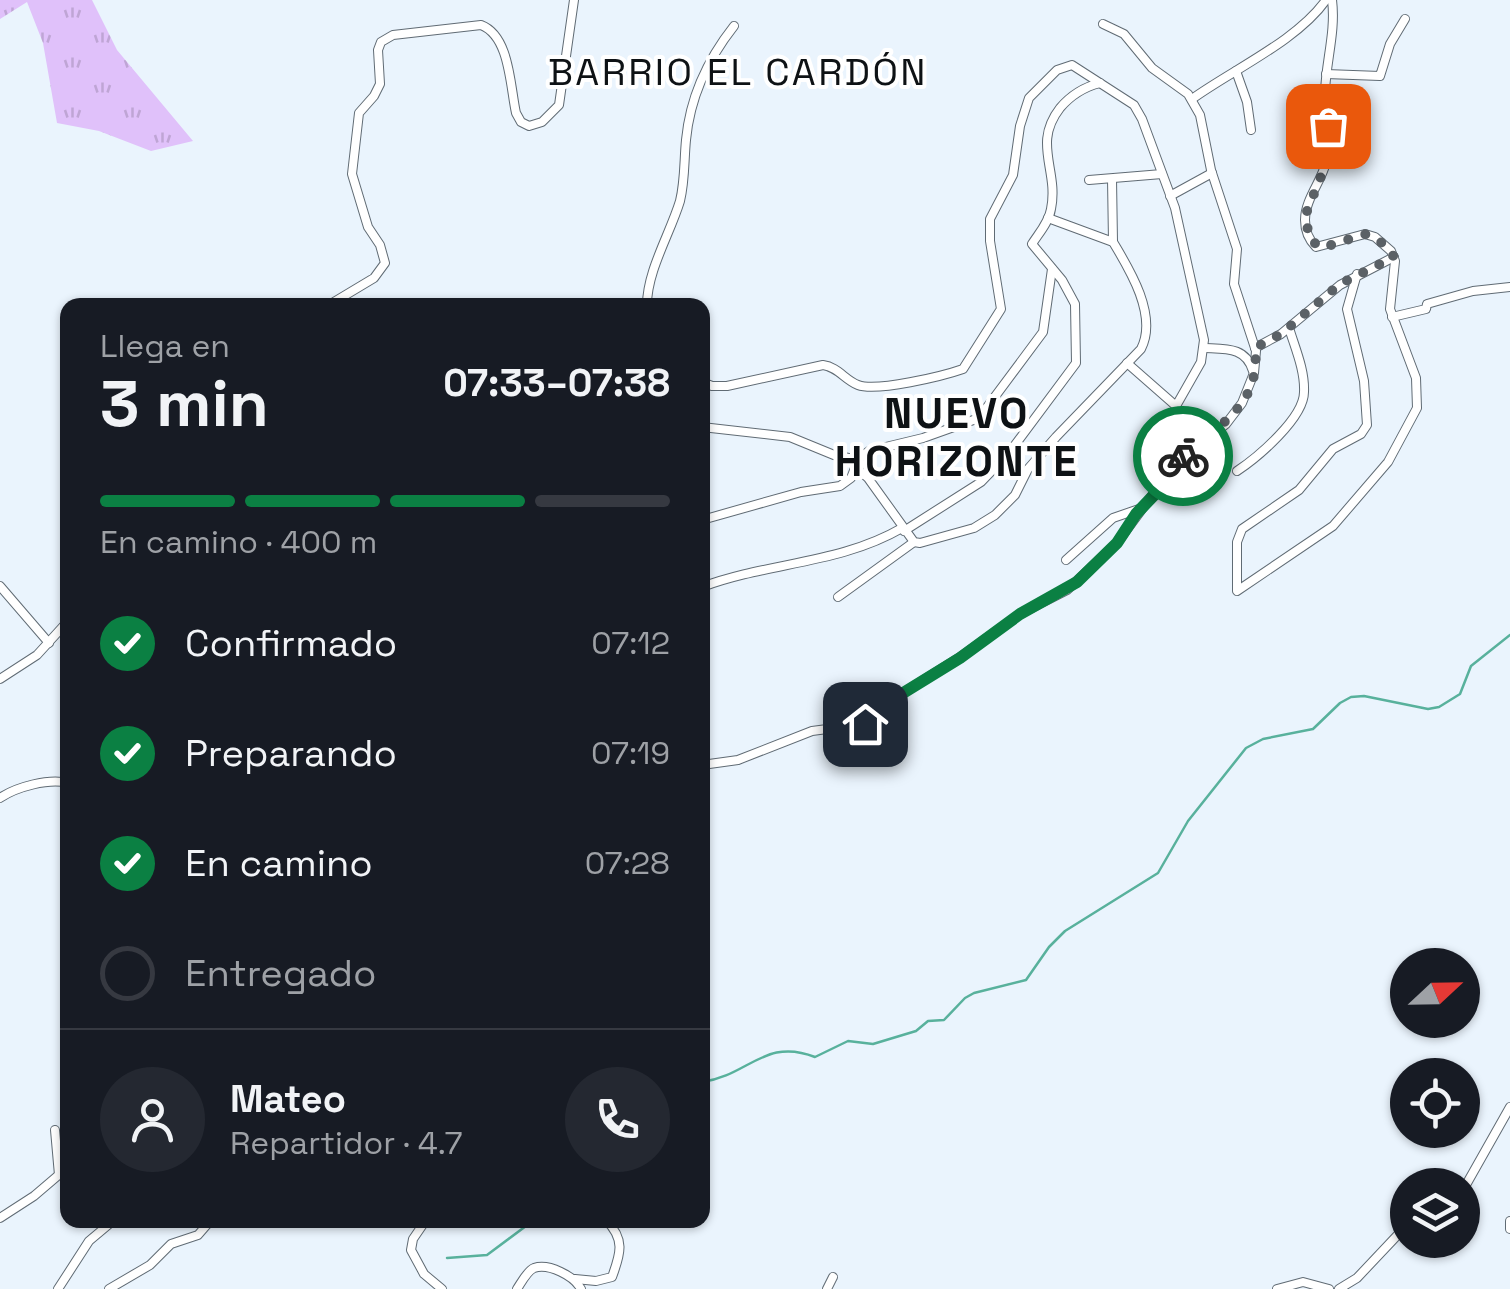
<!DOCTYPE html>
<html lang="es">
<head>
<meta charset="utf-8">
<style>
  body { margin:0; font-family:"Space Grotesk",sans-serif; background:#242831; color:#f1f3f6; height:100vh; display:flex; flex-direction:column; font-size:38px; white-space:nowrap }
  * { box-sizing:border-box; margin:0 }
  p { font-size:32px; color:#9ea1a6 }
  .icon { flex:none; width:55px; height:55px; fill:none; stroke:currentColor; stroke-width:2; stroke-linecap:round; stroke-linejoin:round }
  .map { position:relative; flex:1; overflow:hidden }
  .sheet { position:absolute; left:60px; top:298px; width:650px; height:930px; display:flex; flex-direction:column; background:#171b24; border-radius:20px; box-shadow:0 2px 8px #0004 }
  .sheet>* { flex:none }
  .needle { width:65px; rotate:68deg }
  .controls { position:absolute; left:1390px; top:948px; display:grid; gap:20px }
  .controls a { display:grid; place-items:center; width:90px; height:90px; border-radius:50%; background:#171b24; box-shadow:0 2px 8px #0004; font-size:50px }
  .pin { position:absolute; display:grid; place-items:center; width:85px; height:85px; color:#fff; margin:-42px; border-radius:20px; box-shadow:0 5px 15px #0006 }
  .courier { position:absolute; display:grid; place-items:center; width:100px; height:100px; margin:-50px; border:8px solid #0b8043; border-radius:50%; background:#fff; color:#222; box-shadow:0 2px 12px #0007 }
  .summary em { font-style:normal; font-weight:700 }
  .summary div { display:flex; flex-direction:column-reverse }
  .summary { display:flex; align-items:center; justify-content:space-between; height:170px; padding:0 40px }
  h1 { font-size:65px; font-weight:700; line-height:75px }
  .bar { display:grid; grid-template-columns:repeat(4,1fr); gap:15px 10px; align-content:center; height:120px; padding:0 40px }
  .bar i { height:12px; border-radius:8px; background:#363941 }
  .bar .current { background:#0b8043 }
  .bar p { grid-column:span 4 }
  .line { display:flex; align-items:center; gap:25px; padding:0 40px; border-top:2px solid #363941 }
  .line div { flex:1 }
  .round { display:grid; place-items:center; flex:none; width:105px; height:105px; border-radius:52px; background:#242831 }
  ol { padding:0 40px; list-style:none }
  li { display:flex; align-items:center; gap:30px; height:110px }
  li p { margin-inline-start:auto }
  li .icon { padding:10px; border-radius:50%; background:#0b8043; color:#fff; stroke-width:4 }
  li:last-child { color:#9ea1a6 }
  li i { width:55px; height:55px; border:5px solid #363941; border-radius:50% }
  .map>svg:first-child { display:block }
  .park { fill:url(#park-tufts) }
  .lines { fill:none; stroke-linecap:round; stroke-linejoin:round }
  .stream { stroke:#58b19c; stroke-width:2.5 }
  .minor-casing { stroke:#606b74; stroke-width:10 }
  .minor { stroke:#fff; stroke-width:8 }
  .done { stroke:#5b6166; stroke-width:10; stroke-dasharray:0 18 }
  .route { stroke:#0b8043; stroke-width:12 }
  .labels { text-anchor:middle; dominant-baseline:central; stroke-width:8; stroke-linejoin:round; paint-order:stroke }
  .quarter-label { font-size:38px; letter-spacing:2.5px; fill:#0e1215; stroke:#fff }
  .district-label { font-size:42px; font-weight:bold; letter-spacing:2.5px; fill:#0e1215; stroke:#fff }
</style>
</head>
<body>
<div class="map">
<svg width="1510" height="1289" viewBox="0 0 1510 1289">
  <defs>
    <pattern id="park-tufts" width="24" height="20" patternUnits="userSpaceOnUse" patternTransform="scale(2.5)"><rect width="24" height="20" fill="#e0c1fa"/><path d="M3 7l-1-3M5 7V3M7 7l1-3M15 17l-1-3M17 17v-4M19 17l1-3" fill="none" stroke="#bfa5d5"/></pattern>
  </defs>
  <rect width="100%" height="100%" fill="#eaf4fd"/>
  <polygon class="park" points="0,0 92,0 117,50 193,141 151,151 99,131 57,123 43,43 27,2 0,19"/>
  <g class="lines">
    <g class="stream">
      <path d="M702 1082C748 1076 765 1037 815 1057L848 1041 873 1044 916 1031 928 1021 944 1020 965 998 974 993 1026 980 1049 947 1065 931 1158 873 1188 821 1246 748 1263 739 1313 729 1340 703 1351 697 1364 696 1428 709 1439 707 1460 694 1471 666 1510 635"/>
      <polyline points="447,1258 487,1255 534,1220"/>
    </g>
    <defs>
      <g id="minor">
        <path d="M1332 0C1336 31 1326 61 1325 92 1325 116 1331 138 1326 162 1322 181 1305 199 1305 220 1305 231 1308 239 1316 247L1365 234 1375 237 1391 251 1395 261 1390 309 1416 378 1417 408 1388 462 1333 526 1237 591V542L1242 529 1299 490 1333 449 1361 434 1367 425 1364 381 1347 309 1357 274"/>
        <polyline points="1236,71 1247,102 1251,130"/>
        <polyline points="1326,74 1380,76 1390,44 1405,19"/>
        <path d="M1192 99C1232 70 1297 41 1326 0"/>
        <polyline points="1112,179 1113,242"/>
        <polyline points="1089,180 1162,174"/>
        <polyline points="1170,196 1212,173"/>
        <path d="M329 305 374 278 385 263 380 245 368 227 352 174 359 113 374 96 380 84 378 50 381 42 393 35 481 25C510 36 510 86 516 113L521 122 529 126 542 122 559 105 574 0"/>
        <polyline points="630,305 647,304"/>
        <path d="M647 305C647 271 670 234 680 201 685 181 684 160 686 140 690 97 708 59 734 26"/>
        <polyline points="1392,317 1426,309 1427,304 1473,291 1510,287"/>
        <path d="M1205 348C1226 349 1246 347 1253 371"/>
        <polyline points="1255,348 1281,334 1340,285 1394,257"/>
        <path d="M702 382 712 386H727L823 365C838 367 845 380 858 385 877 392 943 376 963 369L1001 309 990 241V219L1013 175 1020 126 1029 98 1057 70 1072 65 1134 105 1142 119 1175 208 1204 340 1201 362 1176 406 1127 363"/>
        <polyline points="702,427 790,437 834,455 858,460"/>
        <path d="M856 468 868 478 914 542 920 543 974 528 995 515 1015 495 1028 469 1056 437 1141 349C1158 316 1130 270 1113 242L1048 218"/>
        <path d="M1237 471C1258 457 1304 418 1304 392 1305 370 1295 348 1289 328"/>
        <polyline points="702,520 801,492 840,486 851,478 859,458 869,451 923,438 979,418 1043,332 1052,269"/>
        <path d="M904 531 981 482 1009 453 1076 363 1075 304 1062 280 1032 244C1039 233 1049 222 1051 209 1059 170 1032 144 1060 108 1071 95 1084 87 1100 83"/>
        <polyline points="1066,560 1113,518 1139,509"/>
        <polyline points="0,586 49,643"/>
        <path d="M702 587C769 562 840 564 902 528"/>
        <polyline points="838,597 914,542"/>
        <polyline points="0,679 37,655 68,621"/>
        <polyline points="702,765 738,760 812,731 865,724 895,698 960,657 1020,614 1067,590 1117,543 1176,463 1226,424 1242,403 1254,373 1256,351 1234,284 1237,249 1211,170 1200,115 1188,94 1152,68 1124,34 1103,24"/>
        <path d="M0 798C16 787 49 778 68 783"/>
        <polyline points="55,1130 59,1175"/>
        <polyline points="1462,1192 1510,1107"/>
        <polyline points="0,1218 34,1196 68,1167"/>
        <polyline points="426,1220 413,1239 411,1250 424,1274 442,1289"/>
        <polyline points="1510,1221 1510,1229"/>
        <path d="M575 1279 596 1281 612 1277C621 1253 625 1239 606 1220"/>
        <polyline points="58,1289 89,1241 114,1220"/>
        <polyline points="109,1289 150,1265 171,1244 198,1235 211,1220"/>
        <path d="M517 1289C521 1283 527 1271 534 1268 549 1263 574 1276 581 1289"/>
        <polyline points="827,1289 833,1277"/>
        <polyline points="1277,1289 1303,1282 1329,1289"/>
        <polyline points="1339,1289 1357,1278 1408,1224"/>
      </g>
    </defs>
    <use href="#minor" class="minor-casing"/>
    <use href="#minor" class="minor"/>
  </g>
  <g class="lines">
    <path class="done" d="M1183 456C1219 424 1261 406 1255 348L1281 334 1340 284 1394 257 1384 244 1365 234 1322 248 1310 240 1305 216 1326 164 1328 126"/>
    <polyline class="route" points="865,724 895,698 960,658 1020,614 1077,582 1117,543 1136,514 1155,494 1183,456"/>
  </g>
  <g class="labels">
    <g class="quarter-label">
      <text x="738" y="72">BARRIO EL CARDÓN</text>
    </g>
    <g class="district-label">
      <text x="957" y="413">NUEVO<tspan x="957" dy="48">HORIZONTE</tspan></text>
    </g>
  </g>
</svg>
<div class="controls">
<a><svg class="needle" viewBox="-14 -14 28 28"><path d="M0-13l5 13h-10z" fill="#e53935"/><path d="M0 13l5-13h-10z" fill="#9ea1a6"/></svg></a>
<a><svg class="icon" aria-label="locate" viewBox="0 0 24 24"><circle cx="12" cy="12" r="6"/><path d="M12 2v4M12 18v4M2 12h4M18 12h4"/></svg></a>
<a><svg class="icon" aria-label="layers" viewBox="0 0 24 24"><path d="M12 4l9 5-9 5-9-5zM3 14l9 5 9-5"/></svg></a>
</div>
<div class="pin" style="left:1328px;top:126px;background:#ea580c"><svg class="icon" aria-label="bag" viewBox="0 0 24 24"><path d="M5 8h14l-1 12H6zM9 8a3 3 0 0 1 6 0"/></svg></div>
<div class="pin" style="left:865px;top:724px;background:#1f2937"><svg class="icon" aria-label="home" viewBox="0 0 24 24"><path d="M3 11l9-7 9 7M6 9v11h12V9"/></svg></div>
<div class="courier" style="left:1183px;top:456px"><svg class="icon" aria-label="bike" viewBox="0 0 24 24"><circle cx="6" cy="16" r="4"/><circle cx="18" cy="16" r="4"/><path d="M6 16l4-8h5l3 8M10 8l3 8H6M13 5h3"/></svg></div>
<section class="sheet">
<div class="summary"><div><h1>3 min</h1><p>Llega en</p></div><em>07:33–07:38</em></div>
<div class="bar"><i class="current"></i><i class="current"></i><i class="current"></i><i></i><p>En camino · 400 m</p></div>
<ol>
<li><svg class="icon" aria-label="check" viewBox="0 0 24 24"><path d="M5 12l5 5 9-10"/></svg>Confirmado<p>07:12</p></li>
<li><svg class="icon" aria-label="check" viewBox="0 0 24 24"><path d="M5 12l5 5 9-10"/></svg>Preparando<p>07:19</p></li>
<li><svg class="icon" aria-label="check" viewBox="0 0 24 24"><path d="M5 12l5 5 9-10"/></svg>En camino<p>07:28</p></li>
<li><i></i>Entregado</li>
</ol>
<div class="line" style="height:180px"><a class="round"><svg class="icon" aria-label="person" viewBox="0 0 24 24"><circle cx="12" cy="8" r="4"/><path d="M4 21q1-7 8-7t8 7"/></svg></a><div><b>Mateo</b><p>Repartidor · 4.7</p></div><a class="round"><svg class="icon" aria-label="phone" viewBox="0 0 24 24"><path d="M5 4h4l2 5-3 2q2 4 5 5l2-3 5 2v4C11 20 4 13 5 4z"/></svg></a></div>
</section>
</div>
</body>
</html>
